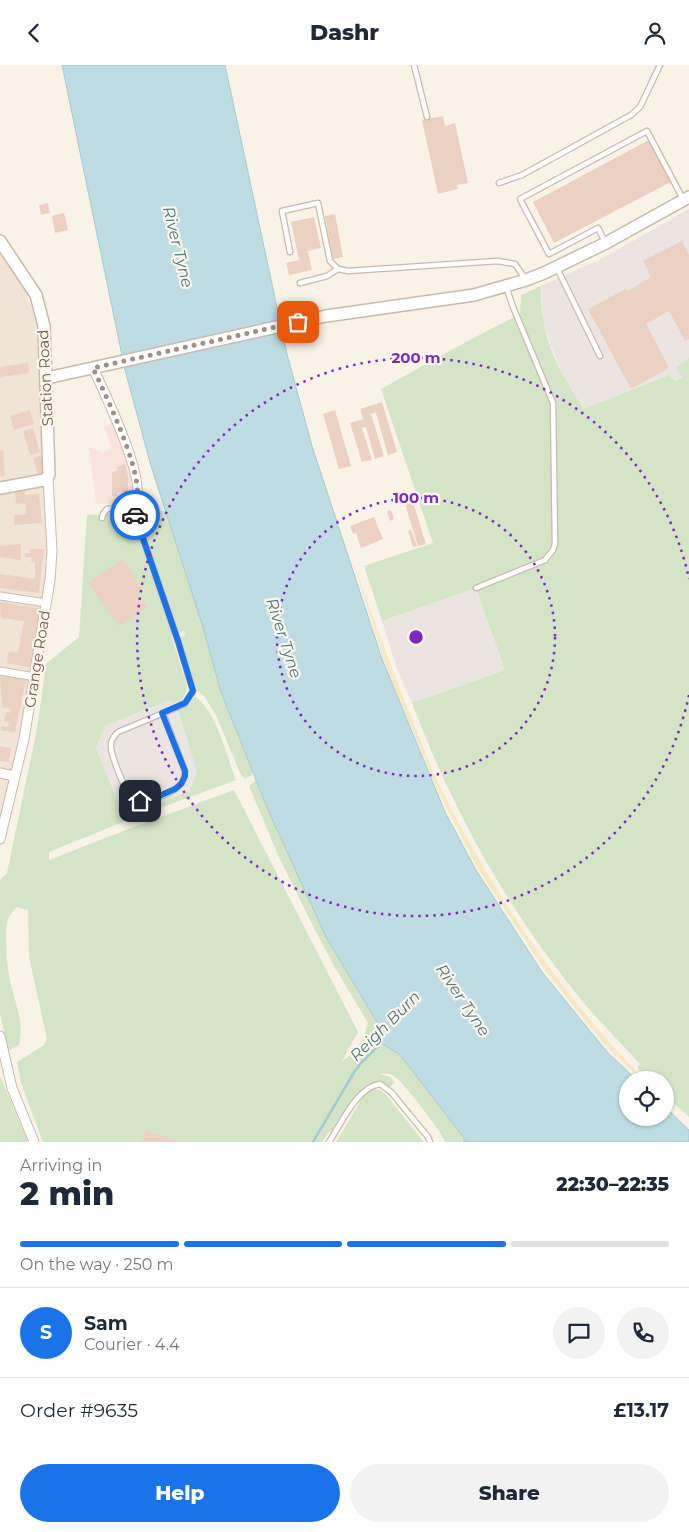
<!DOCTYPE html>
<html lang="en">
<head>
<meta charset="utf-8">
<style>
  body { margin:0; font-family:Montserrat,sans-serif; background:#f2f2f3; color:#1f2937; height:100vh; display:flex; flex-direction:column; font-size:19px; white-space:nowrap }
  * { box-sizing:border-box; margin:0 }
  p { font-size:16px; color:#747a83 }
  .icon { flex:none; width:28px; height:28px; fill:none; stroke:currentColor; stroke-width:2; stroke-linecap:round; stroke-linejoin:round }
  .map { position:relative; height:1077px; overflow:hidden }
  .panel { display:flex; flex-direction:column; background:#fff; flex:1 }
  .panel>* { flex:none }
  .tools { position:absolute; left:619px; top:1006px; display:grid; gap:10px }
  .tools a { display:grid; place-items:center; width:55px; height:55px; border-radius:50%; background:#fff; box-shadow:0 1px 4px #0004; font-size:25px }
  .pin { position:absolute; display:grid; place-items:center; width:42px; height:42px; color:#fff; margin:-21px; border-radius:10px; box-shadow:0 2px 8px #0006 }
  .courier { position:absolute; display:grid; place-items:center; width:50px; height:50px; margin:-25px; border:4px solid #1a73e8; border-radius:50%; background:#fff; color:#222; box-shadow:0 1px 6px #0007 }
  .overview em { font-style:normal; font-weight:800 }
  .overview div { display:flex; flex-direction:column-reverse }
  .overview { display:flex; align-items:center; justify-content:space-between; height:85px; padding:0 20px }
  h1 { font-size:32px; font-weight:800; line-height:38px }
  .bar { display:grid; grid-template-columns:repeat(4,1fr); gap:8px 5px; align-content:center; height:60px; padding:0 20px }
  .bar i { height:6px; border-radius:4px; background:#e0e1e3 }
  .bar .on { background:#1a73e8 }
  .bar p { grid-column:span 4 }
  .line { display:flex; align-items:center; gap:12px; padding:0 20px; border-top:1px solid #e0e1e3 }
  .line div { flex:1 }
  .round { display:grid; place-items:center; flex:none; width:52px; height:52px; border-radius:26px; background:#f2f2f3 }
  .primary-button { display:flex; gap:10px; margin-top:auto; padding:10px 20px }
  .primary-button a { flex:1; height:58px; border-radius:30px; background:#1a73e8; color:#fff; font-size:20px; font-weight:800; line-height:58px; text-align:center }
  .primary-button a+a { background:#f2f2f3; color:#1f2937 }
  header { display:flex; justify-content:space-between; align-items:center; height:65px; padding:0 20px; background:#fff; font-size:22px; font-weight:800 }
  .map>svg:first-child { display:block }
  .residential { fill:#f0e4d6 }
  .commercial { fill:#f8e4dc }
  .industrial { fill:#eae5e0 }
  .green { fill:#d4e5c7 }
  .sand { fill:#f5e9c5 }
  .water { fill:#bedce1; stroke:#a5cbd1 }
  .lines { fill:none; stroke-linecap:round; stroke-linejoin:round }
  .stream { stroke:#a5cbd1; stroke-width:2.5 }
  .building { fill:#ebd1c2 }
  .service-casing { stroke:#cabaae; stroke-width:7 }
  .pedestrian-casing { stroke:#cabaae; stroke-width:9 }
  .minor-casing { stroke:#cabaae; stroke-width:11 }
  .tertiary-casing { stroke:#cabaae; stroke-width:14 }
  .service { stroke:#fff; stroke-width:4.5 }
  .pedestrian { stroke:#fff; stroke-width:7 }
  .minor { stroke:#fff; stroke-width:9 }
  .tertiary { stroke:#fff; stroke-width:11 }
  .done { stroke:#a08f84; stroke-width:5; stroke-dasharray:0 9 }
  .route { stroke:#1a73e8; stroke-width:6 }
  .ring { fill:none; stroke:#7b2cbf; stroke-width:2.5; stroke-dasharray:2.5 5 }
  .labels { text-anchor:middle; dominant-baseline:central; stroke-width:4.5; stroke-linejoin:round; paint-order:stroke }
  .street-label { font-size:15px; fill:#705a4e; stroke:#fdf6ec }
  .water-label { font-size:16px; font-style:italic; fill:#4b7980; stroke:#fdf6ec }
  .centre { fill:#7b2cbf; stroke:#fdf6ec; stroke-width:2.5 }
  .ring-label { font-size:15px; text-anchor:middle; font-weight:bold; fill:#7b2cbf; stroke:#fdf6ec; stroke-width:4.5; stroke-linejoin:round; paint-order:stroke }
</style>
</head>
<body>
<header><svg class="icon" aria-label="back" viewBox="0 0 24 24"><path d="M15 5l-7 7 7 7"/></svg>Dashr<svg class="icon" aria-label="person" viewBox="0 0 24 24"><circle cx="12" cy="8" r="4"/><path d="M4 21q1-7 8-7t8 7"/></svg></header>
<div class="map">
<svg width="689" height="1077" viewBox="0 0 689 1077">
  <rect width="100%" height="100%" fill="#f9f2e7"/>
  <polygon class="residential" points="0,188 20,214 34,248 40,280 50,485 33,614 0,766"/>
  <polygon class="commercial" points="113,358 130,401 134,417 131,439 96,439 89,382 102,387 112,384 104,362"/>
  <g class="industrial">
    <polygon points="689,144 689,292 677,303 682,312 675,316 669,310 584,344 566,317 550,279 543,254 541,221 605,192"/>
    <polygon points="476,523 505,605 412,638 397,604 382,556"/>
    <polygon points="172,635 176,637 197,708 189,726 136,747 119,739 96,683 105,661"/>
  </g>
  <g class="green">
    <path d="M541 221C541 232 541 242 543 252 547 286 566 317 584 344L669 310 676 316 682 312 676 303 689 292V1052L665 1030V1015H649L637 1003 640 999C623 980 605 962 588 943 534 878 487 805 451 729 436 699 424 668 412 638L505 605 476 523 382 556 364 501 433 478 381 324 464 278 520 249 521 230Z"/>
    <path d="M165 446 202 559 221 627 252 706V710L245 714 241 710 216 650 204 631 196 625 178 573 185 571 184 566 171 570 186 617 187 625 181 638 168 636 105 661 96 683 119 739 136 747 189 726 197 708 178 644 187 642 195 631C217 648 226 689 236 715L133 753 49 787V795L136 761 234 725 358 967 342 996C356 988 364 974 368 958L334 901 313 861 278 790 249 721 256 715 268 745 326 872 377 957 381 978 400 990 464 1073V1077H445C442 1067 404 1018 395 1012 391 1008 386 1008 380 1009L390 1012 395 1017 389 1023 384 1018 369 1019 352 1036 333 1065 329 1067 322 1077H43L21 1018 17 997 44 980 47 974 29 892 28 845 17 842C12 846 9 851 7 858 5 872 7 906 11 920 16 940 24 959 19 980L8 986 0 948V815L7 808 37 664 46 599 79 572 87 450Z"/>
    <polygon points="0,1011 28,1077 0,1077"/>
    <polygon points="372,1024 380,1025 387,1031 424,1077 336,1077 363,1032"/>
  </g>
  <path class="sand" d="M350 488C370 543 389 597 411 651 420 672 427 694 437 715 472 787 513 854 561 918 587 952 615 986 646 1015H641L603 978 544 904 478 804 438 726 387 605Z"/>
  <polygon class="water" points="62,0 225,0 287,289 312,381 382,594 445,747 476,805 542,907 608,988 637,1015 628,1015 628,1052 665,1052 665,1042 689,1065 689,1077 464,1077 464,1073 400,990 381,978 377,957 326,872 268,745 221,627 202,559 151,401 125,305"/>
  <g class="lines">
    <polyline class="stream" points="313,1077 353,1009 360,999 383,976"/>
  </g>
  <g class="building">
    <polygon points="443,51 445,61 455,58 468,118 457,120 458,124 438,129 422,55"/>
    <polygon points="649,75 671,117 554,178 533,137"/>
    <polygon points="48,138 50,148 41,150 39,140"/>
    <polygon points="64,148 68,165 55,168 52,151"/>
    <polygon points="335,149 343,192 333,194 325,151"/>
    <polygon points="314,152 321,183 308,186 312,205 289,210 286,198 299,195 291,157"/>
    <polygon points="682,176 689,190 689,274 685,276 669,246 646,259 669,303 631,324 588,244 626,224 628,226 651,212 643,196"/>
    <polygon points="28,298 29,308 0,312 0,302"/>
    <polygon points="382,337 397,387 388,390 376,348 371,349 384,391 375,394 366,362 362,363 372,395 362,397 350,358 363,354 360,344"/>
    <polygon points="30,345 34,359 14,365 10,351"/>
    <polygon points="335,345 351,401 339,404 323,349"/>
    <polygon points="33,363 40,387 30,390 23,366"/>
    <polygon points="0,385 3,385 5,411 0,411"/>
    <polygon points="40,391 46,406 38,409 33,393"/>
    <polygon points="125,399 128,411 128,427 117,427 117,431 112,431 112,407 118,406 117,402"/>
    <polygon points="15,426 25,426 25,430 39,429 42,458 14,460 14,450 26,449 25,438 16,439"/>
    <polygon points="413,437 426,479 418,481 405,439"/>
    <polygon points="391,445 394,454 390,456 387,446"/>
    <polygon points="374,452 383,474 361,483 356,468 353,469 350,461"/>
    <polygon points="411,465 417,481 413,482 408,466"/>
    <polygon points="21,479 21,495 0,492 0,481"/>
    <polygon points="30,484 44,484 39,528 0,523 0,509 35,514 35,497 31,497 32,492 25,492 25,488 30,488"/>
    <polygon points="122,494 142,523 137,527 147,542 119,561 88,518"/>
    <polygon points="0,537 43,544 31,603 7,598 9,586 18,588 24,556 1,553"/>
    <polygon points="0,609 26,614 15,668 1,665 1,661 8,662 9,657 4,656 6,647 10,648 11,644 2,642"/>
    <polygon points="0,681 11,683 9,697 0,696"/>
    <polygon points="146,1065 180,1077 142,1077"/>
  </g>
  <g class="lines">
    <defs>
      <g id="service">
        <polyline points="414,0 427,52"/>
        <polyline points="499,118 522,110 631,50 640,42 660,0"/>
        <polyline points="605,177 598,163 549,189 520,134 647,66 683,134"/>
        <polyline points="290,187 282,146 318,138 330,196 338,204 348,206 498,196 515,199 526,215"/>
        <polyline points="557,203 600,291"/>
        <polyline points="300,218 327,211 338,204"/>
        <path d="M102 453 103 449 107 444 132 441 178 576 193 626 185 639 118 667C114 671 111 675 111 680 110 689 126 729 133 733 144 740 172 729 180 720 184 716 185 712 185 706L163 648"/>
        <polyline points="476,523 545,495 553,485 555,478 553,338 513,242 506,221"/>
        <path d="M329 1077C341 1059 357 1022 380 1019L391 1027 428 1072 430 1077"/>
      </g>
      <g id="pedestrian">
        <polyline points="0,531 46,538"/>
        <polyline points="0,606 35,612"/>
      </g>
      <g id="minor">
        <path d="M93 303C102 323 154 427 132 441"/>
        <polyline points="0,708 14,711"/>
        <polyline points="0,774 24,674 50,515 52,486 48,412"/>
        <polyline points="0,971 12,1023 34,1077"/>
      </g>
      <g id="tertiary">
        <polyline points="0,176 36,230 44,261 49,409 48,412 44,415 0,423"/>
        <polyline points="47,313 326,251 474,230 526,215 544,208 606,178 689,132"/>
      </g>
    </defs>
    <use href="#service" class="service-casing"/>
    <use href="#pedestrian" class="pedestrian-casing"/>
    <use href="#minor" class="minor-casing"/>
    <use href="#tertiary" class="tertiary-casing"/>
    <use href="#service" class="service"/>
    <use href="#pedestrian" class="pedestrian"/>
    <use href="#minor" class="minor"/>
    <use href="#tertiary" class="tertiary"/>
  </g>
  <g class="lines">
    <path class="done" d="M135 450 132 441C154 427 102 323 93 303L298 257"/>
    <polyline class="route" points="135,450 178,576 193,626 185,638 162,648 185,706 185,711 181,719 175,724 150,735 140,736"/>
  </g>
  <g class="ring">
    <circle cx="416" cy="572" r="139"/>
    <path d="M689 630A279 279 0 1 1 689 514"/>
  </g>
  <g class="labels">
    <g class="street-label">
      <text transform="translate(45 313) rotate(-93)">Station Road</text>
      <text transform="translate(37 594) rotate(-81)">Grange Road</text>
    </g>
    <g class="water-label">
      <text transform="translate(178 182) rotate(76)">River Tyne</text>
      <text transform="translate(284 573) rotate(72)">River Tyne</text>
      <text transform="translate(463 935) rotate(56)">River Tyne</text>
      <text transform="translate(385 961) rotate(-45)">Reigh Burn</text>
    </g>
  </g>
  <circle cx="416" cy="572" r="8" class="centre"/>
  <g class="ring-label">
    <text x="416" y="298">200 m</text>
    <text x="416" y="438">100 m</text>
  </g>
</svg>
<div class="tools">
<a><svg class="icon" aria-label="locate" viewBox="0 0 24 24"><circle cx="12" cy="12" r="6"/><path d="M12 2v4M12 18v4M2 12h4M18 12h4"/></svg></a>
</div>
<div class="pin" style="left:298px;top:257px;background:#ea580c"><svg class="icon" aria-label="bag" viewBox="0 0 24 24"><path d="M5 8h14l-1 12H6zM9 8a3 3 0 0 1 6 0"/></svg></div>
<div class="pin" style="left:140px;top:736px;background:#1f2937"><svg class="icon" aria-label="home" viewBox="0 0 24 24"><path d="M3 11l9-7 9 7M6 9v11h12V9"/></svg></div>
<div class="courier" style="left:135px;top:450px"><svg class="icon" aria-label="car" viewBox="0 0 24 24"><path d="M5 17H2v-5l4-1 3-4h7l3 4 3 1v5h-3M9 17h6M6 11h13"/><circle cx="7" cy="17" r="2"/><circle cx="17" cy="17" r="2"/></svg></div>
</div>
<section class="panel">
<div class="overview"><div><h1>2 min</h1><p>Arriving in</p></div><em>22:30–22:35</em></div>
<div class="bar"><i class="on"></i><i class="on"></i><i class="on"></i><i></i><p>On the way · 250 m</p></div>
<div class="line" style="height:90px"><b class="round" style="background:#1a73e8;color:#fff">S</b><div><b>Sam</b><p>Courier · 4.4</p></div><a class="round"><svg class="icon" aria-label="chat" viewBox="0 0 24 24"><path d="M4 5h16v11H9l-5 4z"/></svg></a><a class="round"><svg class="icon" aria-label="phone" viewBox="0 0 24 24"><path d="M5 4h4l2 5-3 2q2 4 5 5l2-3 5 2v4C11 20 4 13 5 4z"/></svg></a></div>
<div class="line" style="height:65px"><div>Order #9635</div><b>£13.17</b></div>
<div class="primary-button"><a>Help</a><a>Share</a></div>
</section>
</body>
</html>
